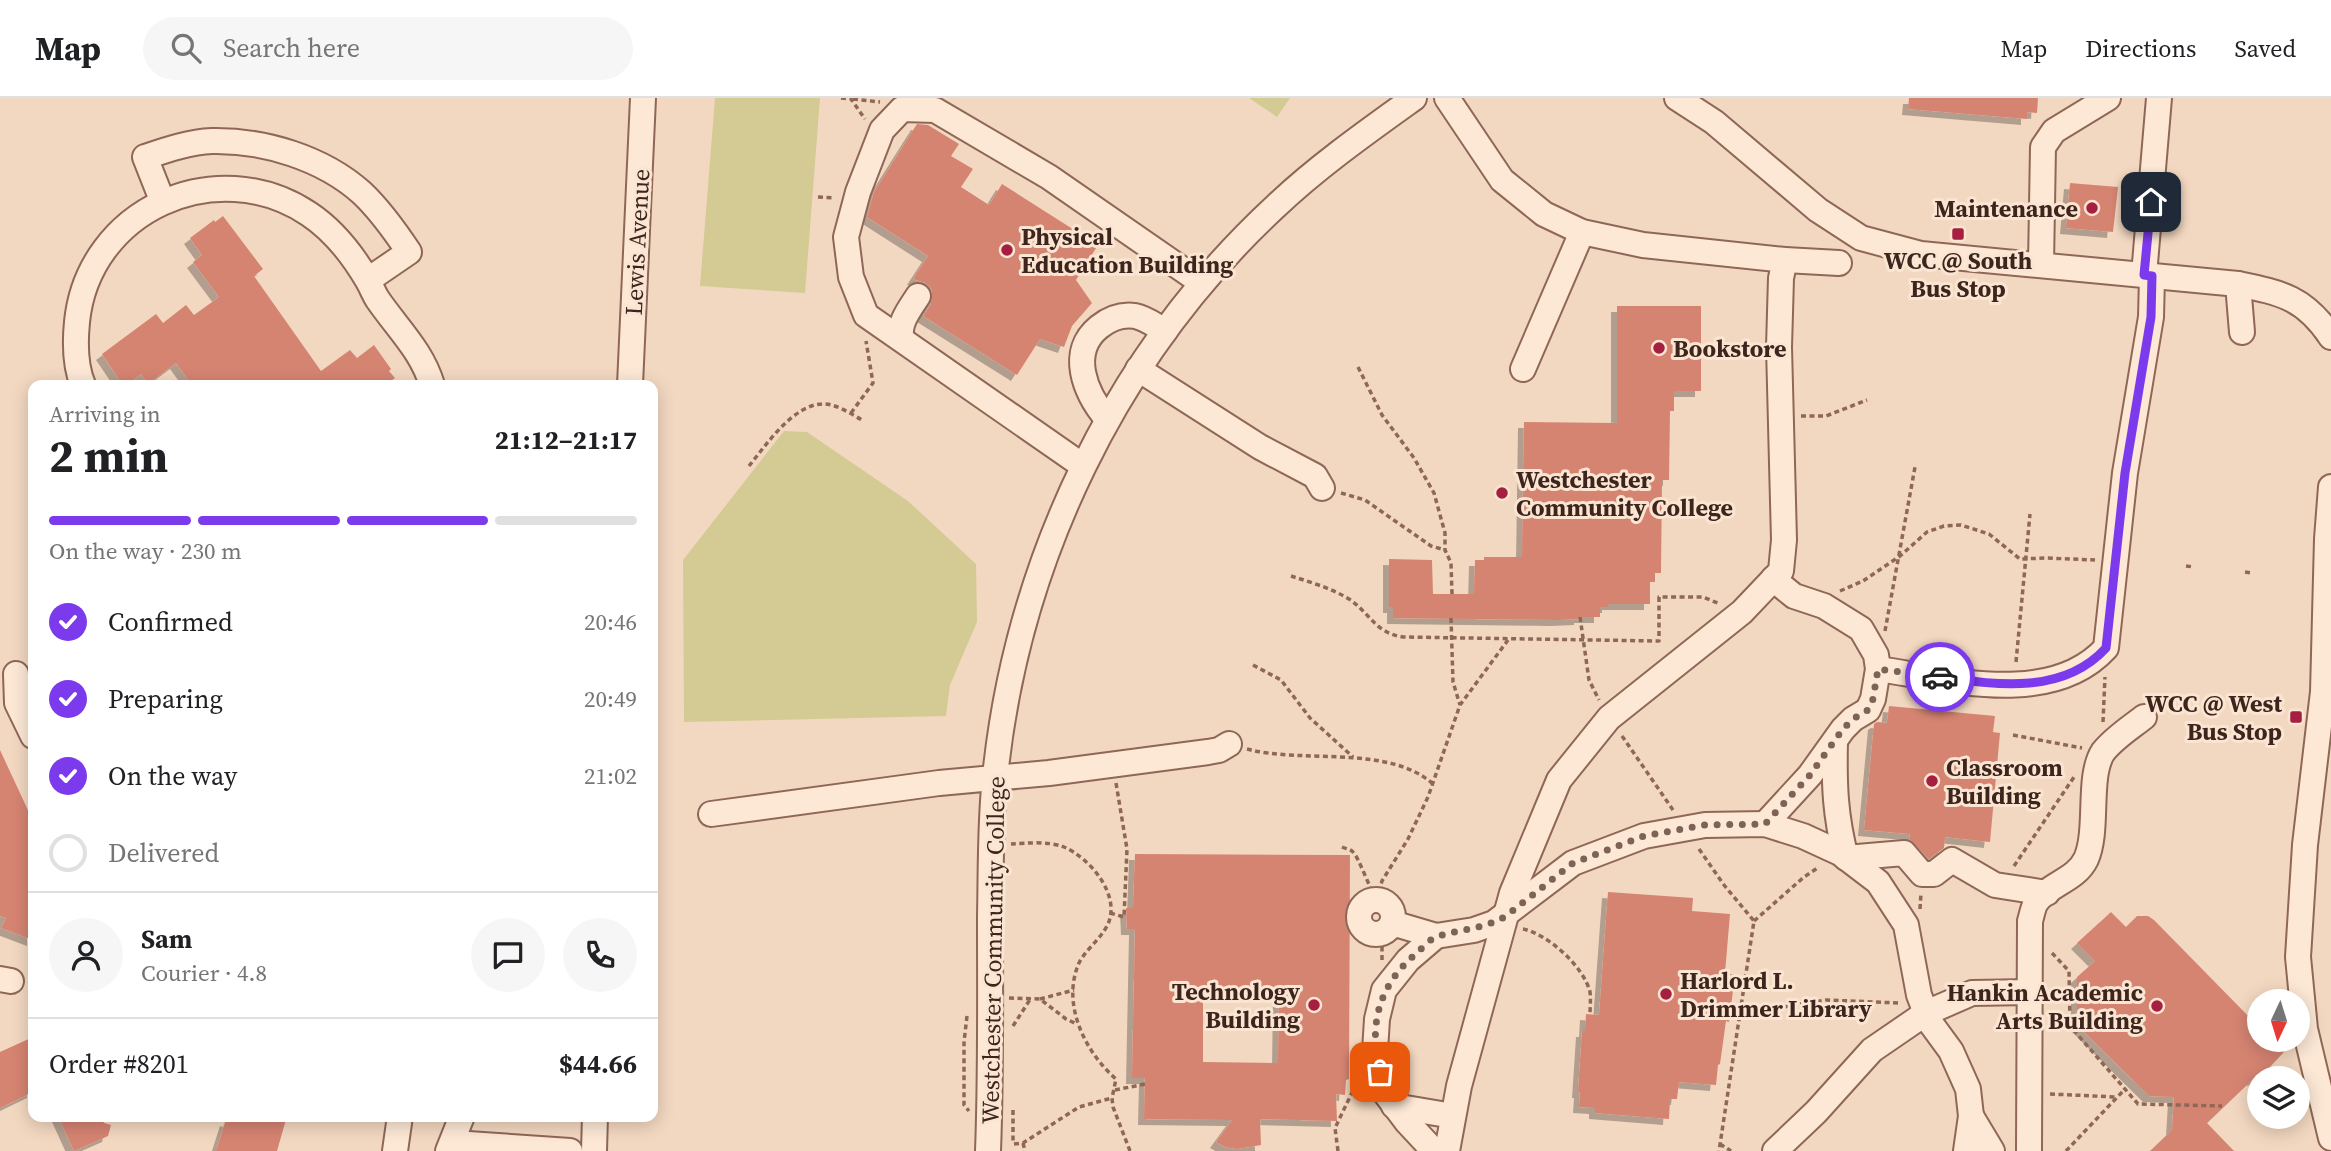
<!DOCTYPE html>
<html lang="en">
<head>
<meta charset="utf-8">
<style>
  body { margin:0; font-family:"Source Serif 4",serif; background:#f6f6f6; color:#202124; height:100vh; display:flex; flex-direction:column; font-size:26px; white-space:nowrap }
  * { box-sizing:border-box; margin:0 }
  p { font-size:23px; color:#757577 }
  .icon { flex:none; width:38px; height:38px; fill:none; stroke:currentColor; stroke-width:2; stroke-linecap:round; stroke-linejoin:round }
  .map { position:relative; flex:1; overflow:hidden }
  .panel { position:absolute; left:28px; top:282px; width:630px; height:742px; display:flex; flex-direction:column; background:#fff; border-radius:14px; box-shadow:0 4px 18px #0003 }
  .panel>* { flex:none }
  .needle { width:46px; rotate:184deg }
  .buttons { position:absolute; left:2247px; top:891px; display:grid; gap:14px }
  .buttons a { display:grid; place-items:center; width:63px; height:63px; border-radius:50%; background:#fff; box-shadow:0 4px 18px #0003; font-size:35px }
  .pin { position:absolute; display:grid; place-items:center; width:60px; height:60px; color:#fff; margin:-30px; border-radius:14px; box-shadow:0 4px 10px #0006 }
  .courier { position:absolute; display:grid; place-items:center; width:70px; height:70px; margin:-35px; border:5px solid #7c3aed; border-radius:50%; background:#fff; color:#222; box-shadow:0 2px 9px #0007 }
  .head em { font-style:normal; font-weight:700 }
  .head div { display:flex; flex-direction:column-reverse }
  .head { display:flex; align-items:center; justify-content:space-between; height:119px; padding:0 21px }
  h1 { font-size:46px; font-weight:700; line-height:52px }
  .bar { display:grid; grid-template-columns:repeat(4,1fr); gap:10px 7px; align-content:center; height:84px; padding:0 21px }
  .bar i { height:9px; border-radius:5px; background:#e0e0e0 }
  .bar .selected { background:#7c3aed }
  .bar p { grid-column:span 4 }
  .line { display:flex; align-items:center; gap:18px; padding:0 21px; border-top:2px solid #e0e0e0 }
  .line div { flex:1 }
  .round { display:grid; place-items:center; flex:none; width:74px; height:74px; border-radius:37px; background:#f6f6f6 }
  ol { padding:0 21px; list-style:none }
  li { display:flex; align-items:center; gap:21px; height:77px }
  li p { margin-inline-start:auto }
  li .icon { padding:7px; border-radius:50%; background:#7c3aed; color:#fff; stroke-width:4 }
  li:last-child { color:#757577 }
  li i { width:38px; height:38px; border:4px solid #e0e0e0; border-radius:50% }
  header { display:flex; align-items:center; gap:42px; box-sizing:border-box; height:98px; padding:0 35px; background:#fff; border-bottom:2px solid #e0e0e0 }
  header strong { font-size:33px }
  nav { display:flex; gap:38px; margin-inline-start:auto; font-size:24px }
  .search { width:490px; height:63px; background:#f6f6f6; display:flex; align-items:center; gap:18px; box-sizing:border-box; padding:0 24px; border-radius:38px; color:#757577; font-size:26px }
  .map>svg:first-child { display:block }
  .green { fill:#d3cb93 }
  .building { fill:#d68472; fill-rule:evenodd; filter:url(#shadow) }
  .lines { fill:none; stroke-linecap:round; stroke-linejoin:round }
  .minor-casing { stroke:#8f6756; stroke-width:28 }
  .path { stroke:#8f6756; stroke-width:3.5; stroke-dasharray:5 3.5; stroke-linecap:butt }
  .minor { stroke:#fde8d6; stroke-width:24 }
  .done { stroke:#7d6356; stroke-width:7; stroke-dasharray:0 12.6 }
  .route { stroke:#7c3aed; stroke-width:9 }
  .poi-dot { fill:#a61e40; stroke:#fae5d2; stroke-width:2.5 }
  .labels { text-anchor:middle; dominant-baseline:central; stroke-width:6; stroke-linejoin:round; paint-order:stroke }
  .poi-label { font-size:24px; font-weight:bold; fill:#3d241c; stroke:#fae5d2; text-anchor:start }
  .street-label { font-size:24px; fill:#3d241c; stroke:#fae5d2 }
</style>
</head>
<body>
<header>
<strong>Map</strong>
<div class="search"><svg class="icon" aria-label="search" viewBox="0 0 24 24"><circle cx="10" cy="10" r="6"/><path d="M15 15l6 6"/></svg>Search here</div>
<nav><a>Map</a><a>Directions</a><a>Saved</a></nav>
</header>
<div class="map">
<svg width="2331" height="1053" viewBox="0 0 2331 1053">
  <defs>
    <filter id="shadow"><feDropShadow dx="-6" dy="6" stdDeviation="0" flood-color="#0004"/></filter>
  </defs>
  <rect width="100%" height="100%" fill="#f3d8c1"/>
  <g class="green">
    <polygon points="715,0 820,0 805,195 700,188"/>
    <polygon points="1249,0 1290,0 1277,19"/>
    <polygon points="784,333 807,334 908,403 976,466 977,524 950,587 946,618 684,624 683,462"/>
  </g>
  <g class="building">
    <polygon points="1909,0 2038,0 2037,15 2027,14 2027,21 1908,11"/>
    <polygon points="917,26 928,27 959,46 951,58 973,71 961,89 989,107 1002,86 1098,147 1076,182 1092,205 1072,228 1064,249 1040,241 1017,277 923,218 931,206 932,192 926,185 913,181 928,158 867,119 874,94"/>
    <polygon points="2070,85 2118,89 2113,134 2066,130"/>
    <polygon points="223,118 263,171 254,178 321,273 350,252 357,260 374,247 391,271 389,273 395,280 386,287 192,287 176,265 148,286 141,276 127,287 123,287 102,256 156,216 163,225 186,207 194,217 219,199 193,164 202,157 190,140 214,122 215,124"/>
    <polygon points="1617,208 1701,208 1701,293 1674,293 1674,313 1670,313 1669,382 1662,382 1661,475 1655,475 1655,484 1650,484 1650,506 1608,506 1608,509 1600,509 1600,519 1580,519 1580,521 1557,522 1393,520 1393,509 1389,509 1389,461 1432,462 1433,496 1474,496 1475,462 1484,462 1484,459 1522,459 1524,324 1617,325"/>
    <polygon points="1889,608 1995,618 1993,634 2000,635 1990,744 1945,739 1944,750 1929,761 1909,741 1910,736 1864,732 1874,626 1877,624 1887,625"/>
    <polygon points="0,652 33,723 33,842 1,830 6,820 0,818"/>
    <path d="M1135 756 1350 757 1349 981 1346 982 1345 997 1336 996 1337 1023 1260 1021 1261 1047 1237 1051 1225 1049 1216 1044 1232 1022 1144 1021 1145 980H1132L1135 831H1127L1126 810H1133ZM1203 888 1242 892 1279 890 1278 965 1203 964Z"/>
    <polygon points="1608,794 1693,800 1692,813 1730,816 1725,875 1735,877 1729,924 1726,923 1720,966 1718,967 1716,987 1679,984 1677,1001 1670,1001 1669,1021 1595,1015 1595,1010 1579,1009 1580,994 1578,994 1582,933 1585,933 1586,916 1599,917"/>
    <polygon points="2111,814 2126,829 2137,818 2148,818 2154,822 2259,929 2259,942 2270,942 2284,954 2269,970 2268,980 2252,982 2207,1025 2234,1053 2150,1053 2172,1032 2174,999 2149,998 2077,927 2077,879 2095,863 2077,845"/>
    <polygon points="33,939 33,994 0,1010 0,954"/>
    <polygon points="58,1018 101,1018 104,1025 111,1027 108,1038 74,1053"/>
    <polygon points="231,1018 287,1018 277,1053 216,1053 226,1022 229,1023"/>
  </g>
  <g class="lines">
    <defs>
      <g id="minor">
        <polyline points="1447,0 1502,82 1544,116 1582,134 1643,147 1785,162 1839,165"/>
        <path d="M1677 0 1714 24 1818 112 1861 140 1921 156 2238 186C2282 195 2305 200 2331 239"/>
        <path d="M162 102 145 59C166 52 189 44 212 43 264 42 323 60 362 95 380 112 395 133 409 154L368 182"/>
        <polyline points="2041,167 2043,49 2054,33 2108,0"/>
        <polyline points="2144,177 2159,0"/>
        <polyline points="2238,186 2242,234"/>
        <path d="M901 240C899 224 909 212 918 198"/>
        <polyline points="1138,271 1260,349 1315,378 1322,390"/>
        <polyline points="1523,271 1582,134"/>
        <path d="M83 287C75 268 75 244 77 224 88 112 216 54 309 116 333 132 354 159 368 183 372 190 374 196 378 202 398 231 422 253 432 287"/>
        <polyline points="630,287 643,0"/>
        <path d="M1107 321C1085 295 1068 254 1099 229 1109 221 1122 216 1135 218 1146 220 1156 228 1165 233"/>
        <polyline points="1083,368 866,217 851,179 846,139 858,94 882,32 902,11 935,12 1049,79 1202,185"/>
        <polyline points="2331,389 2327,441 2323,594 2305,747 2298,859 2305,931 2331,1040"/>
        <path d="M1878 571C1949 581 2051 610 2106 550L2125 375 2151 219 2152 178"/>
        <polyline points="16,576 17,605 33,638"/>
        <path d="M1835 643C1834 687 1835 717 1846 760L1904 755 1922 776H1934L1952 762 1995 787 2047 795"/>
        <polyline points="711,716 939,685 1049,675 1208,654 1219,652 1229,646"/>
        <polyline points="1765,726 1810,677 1843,631 1853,621 1868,612 1873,601 1878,571 1876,557 1861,531 1824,508 1794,498 1773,481"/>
        <circle cx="1376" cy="819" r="17"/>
        <polyline points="1392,825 1436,838"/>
        <polyline points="0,881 11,883"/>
        <polyline points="1394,1008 1453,1018"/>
        <polyline points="1971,1018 1992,1053"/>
        <polyline points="453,1045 570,1053"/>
        <polyline points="395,1053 400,1018"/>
        <polyline points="448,1053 462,1018"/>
        <polyline points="594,1053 595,1018"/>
        <path d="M988 1053C991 975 990 896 990 818 991 772 990 725 995 679 1017 463 1116 256 1276 108 1317 69 1368 33 1414 0"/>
        <polyline points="1434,1053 1407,1024 1386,996 1375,953 1377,921 1384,892 1408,862 1436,838 1474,832 1494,825 1573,765 1644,738 1705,727 1765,726 1803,738 1840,755 1878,784 1906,827 1919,897 1929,923 1951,953 1968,991 1971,1018 1966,1053"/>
        <polyline points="1447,1053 1459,988 1512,795 1559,682 1609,620 1742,514 1781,473 1784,442 1779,249 1781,180 1785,162"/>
        <polyline points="1775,1053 1816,1014 1872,952 1926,915 1972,895 2031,894"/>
        <path d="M2029 1053 2030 823C2032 817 2033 808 2037 803 2051 785 2076 782 2086 761 2099 732 2087 679 2103 654 2114 640 2130 630 2144 619"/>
      </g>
    </defs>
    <use href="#minor" class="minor-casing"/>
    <g class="path">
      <polyline points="841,0 851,1 865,21"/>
      <polyline points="853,1 880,4"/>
      <polyline points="818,99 834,100"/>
      <polyline points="1358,269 1382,317 1414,360 1434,395 1445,435 1445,452 1451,465 1452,496"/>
      <polyline points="851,315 873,285 866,243"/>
      <polyline points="1801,318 1826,318 1867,302"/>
      <path d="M749 368C766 347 793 307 822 306 835 305 851 316 862 322"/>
      <polyline points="1341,395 1365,402 1431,448 1445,452"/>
      <polyline points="2186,468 2194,469"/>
      <polyline points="2245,474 2252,475"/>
      <path d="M1291 478C1310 484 1331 490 1349 501 1370 515 1375 535 1403 539L1659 543V499H1703L1720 506"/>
      <polyline points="1840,493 1863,483 1900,458 1927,434 1944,428 1961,427 1989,436 2020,461 2046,460 2095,462"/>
      <polyline points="1580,519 1589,582 1599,602"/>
      <polyline points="1451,520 1453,584 1460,607"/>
      <polyline points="1885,533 1915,369"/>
      <polyline points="2016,564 2030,416"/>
      <polyline points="1253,567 1281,582 1310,620 1353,659"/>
      <polyline points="2103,624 2105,579"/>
      <polyline points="2013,637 2082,650"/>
      <polyline points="1622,638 1673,712"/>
      <path d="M1247 651C1302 666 1388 646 1433 686"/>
      <path d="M1011 746C1027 745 1049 743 1064 749 1090 760 1121 797 1108 826 1101 841 1086 851 1079 865 1061 906 1085 954 1116 981L1112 1000 1113 1009 1130 1053"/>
      <path d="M1342 749C1346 751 1350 751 1353 754 1358 758 1370 791 1376 801"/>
      <polyline points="1699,751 1724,787 1754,823 1719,1053"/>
      <polyline points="2014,768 2074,679"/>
      <polyline points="1377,802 1382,783 1408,741 1428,699 1460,607 1508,542"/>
      <polyline points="1920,811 1921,795"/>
      <polyline points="1110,815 1124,819 1127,751 1116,685"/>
      <polyline points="1754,823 1804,779 1819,769"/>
      <path d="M1523 831C1548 836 1584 869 1590 894 1591 902 1590 909 1590 917"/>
      <polyline points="2052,855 2069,873 2070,928 2138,1006 2222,1008"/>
      <polyline points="1382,862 1382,841"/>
      <polyline points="1009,900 1040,901 1066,921 1077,926"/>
      <polyline points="1040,901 1074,892"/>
      <polyline points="1741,910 1765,912 1826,902 1899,905"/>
      <polyline points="967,918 964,944 964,1007 969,1013"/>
      <polyline points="1013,928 1031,900"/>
      <polyline points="1115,992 1145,986"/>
      <polyline points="2050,996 2117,999"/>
      <polyline points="1013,1012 1013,1046"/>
      <polyline points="1023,1045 1025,1053"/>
      <polyline points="1014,1046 1023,1045 1079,1009 1112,1000"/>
      <polyline points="1720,1046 1731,1053"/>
      <polyline points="1338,1053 1335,1030 1359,980"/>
      <polyline points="2066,1053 2125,991"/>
    </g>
    <use href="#minor" class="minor"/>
  </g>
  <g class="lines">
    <path class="done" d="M1380 974C1368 926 1379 886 1418 854 1424 848 1431 840 1439 838 1462 831 1484 831 1506 818L1573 765 1644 738 1705 727 1765 726 1810 677 1843 631 1853 621 1868 612 1873 601 1878 571 1940 579"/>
    <path class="route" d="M1940 579C1997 587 2063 597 2106 550L2125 375 2151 219 2152 178 2144 177 2151 104"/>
  </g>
  <g class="poi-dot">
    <circle cx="2092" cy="110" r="7"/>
    <rect x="1951" y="129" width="14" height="14" rx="3.5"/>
    <circle cx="1007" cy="152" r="7"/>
    <circle cx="1659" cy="250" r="7"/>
    <circle cx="1502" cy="395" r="7"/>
    <rect x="2289" y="612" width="14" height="14" rx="3.5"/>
    <circle cx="1932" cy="683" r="7"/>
    <circle cx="1666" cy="896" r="7"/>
    <circle cx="1314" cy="907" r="7"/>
    <circle cx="2157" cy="908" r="7"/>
  </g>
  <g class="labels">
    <g class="poi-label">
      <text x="2078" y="110" text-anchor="end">Maintenance</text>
      <text x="1021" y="138">Physical<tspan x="1021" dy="28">Education Building</tspan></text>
      <text x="1958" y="162" text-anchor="middle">WCC @ South<tspan x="1958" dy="28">Bus Stop</tspan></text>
      <text x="1673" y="250">Bookstore</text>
      <text x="1516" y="381">Westchester<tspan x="1516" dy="28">Community College</tspan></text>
      <text x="2282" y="605" text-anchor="end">WCC @ West<tspan x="2282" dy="28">Bus Stop</tspan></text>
      <text x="1946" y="669">Classroom<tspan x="1946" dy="28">Building</tspan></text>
      <text x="1680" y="882">Harlord L.<tspan x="1680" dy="28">Drimmer Library</tspan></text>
      <text x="1300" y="893" text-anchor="end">Technology<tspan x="1300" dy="28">Building</tspan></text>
      <text x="2143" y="894" text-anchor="end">Hankin Academic<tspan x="2143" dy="28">Arts Building</tspan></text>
    </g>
    <g class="street-label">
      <text transform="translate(637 144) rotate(-87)">Lewis Avenue</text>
      <text transform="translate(993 852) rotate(-89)">Westchester Community College</text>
    </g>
  </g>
</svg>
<div class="buttons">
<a><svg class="needle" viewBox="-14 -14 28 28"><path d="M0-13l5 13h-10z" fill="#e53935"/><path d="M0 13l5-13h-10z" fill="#757577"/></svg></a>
<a><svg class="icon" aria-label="layers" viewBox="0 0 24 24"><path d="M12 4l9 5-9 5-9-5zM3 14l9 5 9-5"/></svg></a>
</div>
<div class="pin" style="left:1380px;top:974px;background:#ea580c"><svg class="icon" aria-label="bag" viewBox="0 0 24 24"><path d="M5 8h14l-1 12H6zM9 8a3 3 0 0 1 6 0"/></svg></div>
<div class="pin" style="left:2151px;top:104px;background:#1f2937"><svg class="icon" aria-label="home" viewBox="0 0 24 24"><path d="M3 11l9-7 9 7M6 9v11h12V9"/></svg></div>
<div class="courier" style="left:1940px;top:579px"><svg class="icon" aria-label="car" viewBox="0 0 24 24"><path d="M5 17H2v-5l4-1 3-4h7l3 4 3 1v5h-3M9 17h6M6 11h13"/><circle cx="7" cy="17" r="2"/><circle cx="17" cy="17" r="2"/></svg></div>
<section class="panel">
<div class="head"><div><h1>2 min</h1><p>Arriving in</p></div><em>21:12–21:17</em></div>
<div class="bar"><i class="selected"></i><i class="selected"></i><i class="selected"></i><i></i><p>On the way · 230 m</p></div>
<ol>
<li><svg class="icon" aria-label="check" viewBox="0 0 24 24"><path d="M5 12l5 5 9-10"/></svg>Confirmed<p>20:46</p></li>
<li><svg class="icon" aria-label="check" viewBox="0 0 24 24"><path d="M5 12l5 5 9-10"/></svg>Preparing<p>20:49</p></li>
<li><svg class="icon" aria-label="check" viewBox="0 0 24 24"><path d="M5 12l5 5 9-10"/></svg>On the way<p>21:02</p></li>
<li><i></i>Delivered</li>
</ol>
<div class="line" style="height:126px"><a class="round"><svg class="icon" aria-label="person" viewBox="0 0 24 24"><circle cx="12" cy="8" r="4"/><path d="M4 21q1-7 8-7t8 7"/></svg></a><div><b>Sam</b><p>Courier · 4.8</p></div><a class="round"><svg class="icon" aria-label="chat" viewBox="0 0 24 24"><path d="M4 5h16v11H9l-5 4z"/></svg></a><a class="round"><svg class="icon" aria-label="phone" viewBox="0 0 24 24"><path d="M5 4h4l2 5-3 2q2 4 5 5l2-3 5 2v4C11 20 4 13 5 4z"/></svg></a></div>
<div class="line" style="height:91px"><div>Order #8201</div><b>$44.66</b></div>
</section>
</div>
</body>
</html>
